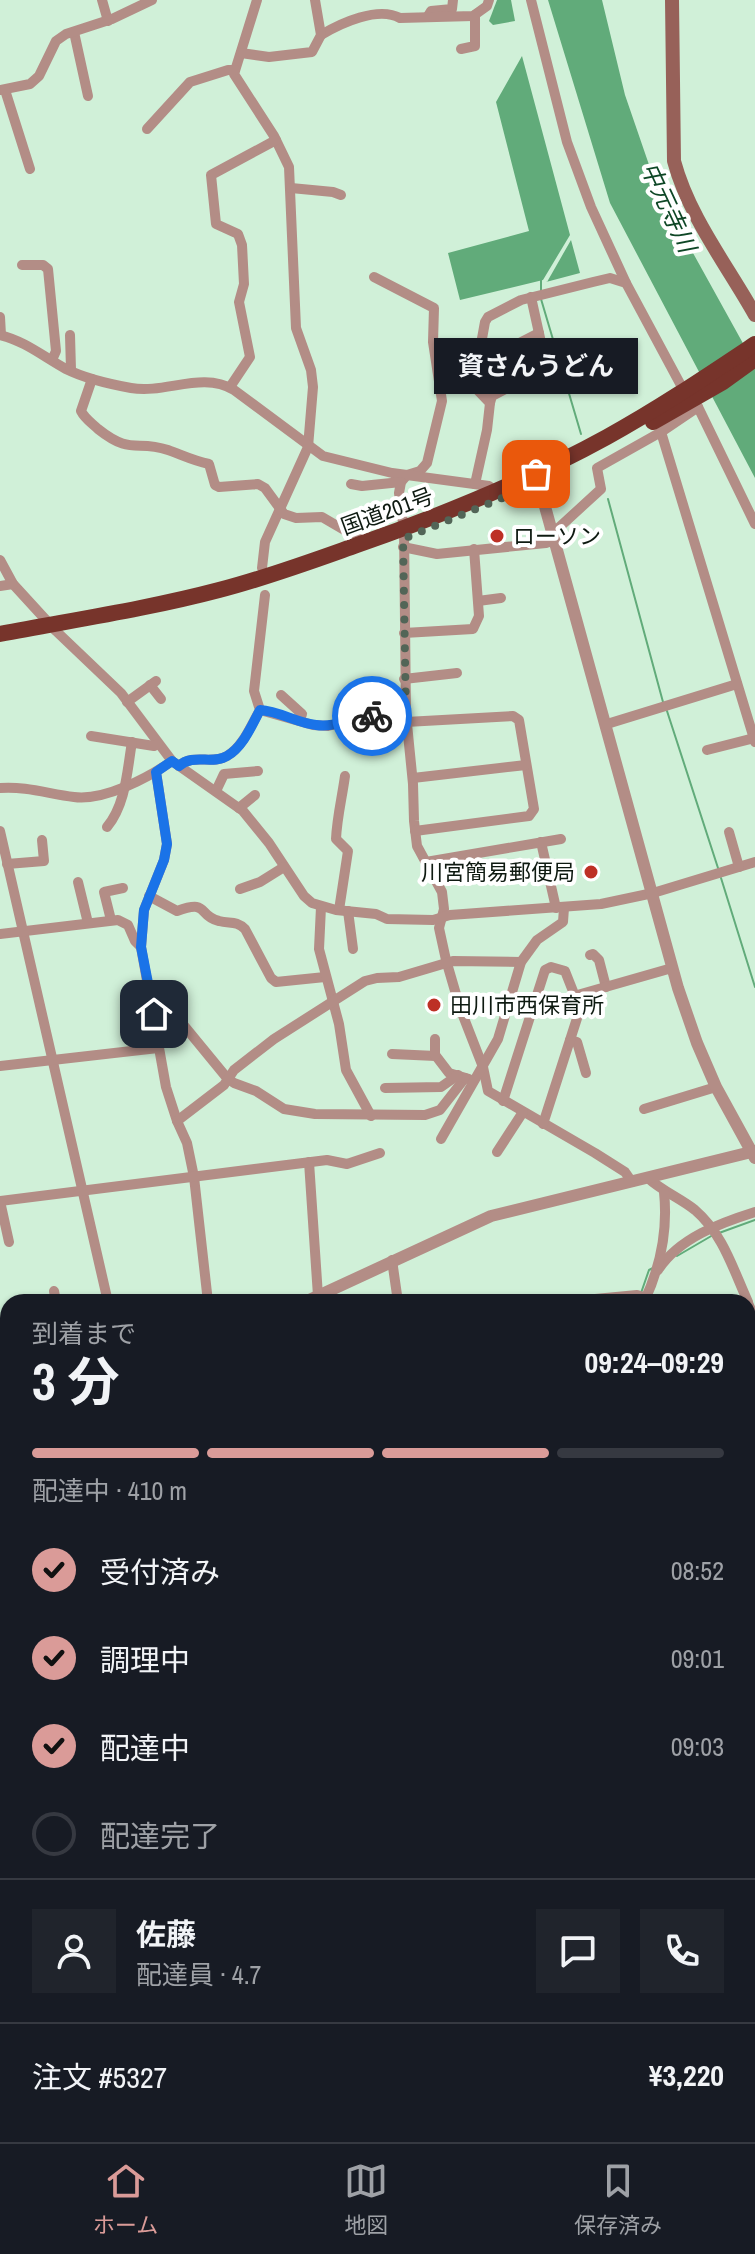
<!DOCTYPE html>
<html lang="ja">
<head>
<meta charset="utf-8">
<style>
  body { margin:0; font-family:"Archivo Narrow","Noto Sans JP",sans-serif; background:#20242c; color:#f1f3f6; height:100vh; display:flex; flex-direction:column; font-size:30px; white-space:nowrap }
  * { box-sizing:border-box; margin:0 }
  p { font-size:26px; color:#9ea1a6 }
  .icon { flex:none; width:44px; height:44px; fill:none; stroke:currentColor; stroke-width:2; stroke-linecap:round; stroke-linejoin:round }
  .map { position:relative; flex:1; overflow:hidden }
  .sheet { position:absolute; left:0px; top:1294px; width:756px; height:848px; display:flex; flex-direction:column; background:#171b24; border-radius:24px 24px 0 0; box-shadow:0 2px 6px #0004 }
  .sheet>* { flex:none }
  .pin { position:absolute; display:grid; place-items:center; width:68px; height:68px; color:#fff; margin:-34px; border-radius:16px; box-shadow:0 4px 12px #0006 }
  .courier { position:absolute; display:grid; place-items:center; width:80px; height:80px; margin:-40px; border:6px solid #1a73e8; border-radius:50%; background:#fff; color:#222; box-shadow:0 2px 10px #0007 }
  .bubble { position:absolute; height:56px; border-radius:0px; background:#171b24; box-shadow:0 2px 6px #0004; font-size:26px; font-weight:700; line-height:56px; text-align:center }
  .head em { font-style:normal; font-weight:700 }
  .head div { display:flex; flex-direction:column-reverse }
  .head { display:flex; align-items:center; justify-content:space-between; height:136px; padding:0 32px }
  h1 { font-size:52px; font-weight:700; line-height:60px }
  .bar { display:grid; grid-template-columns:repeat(4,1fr); gap:12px 8px; align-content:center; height:96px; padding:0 32px }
  .bar i { height:10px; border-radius:6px; background:#363941 }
  .bar .current { background:#da9b98 }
  .bar p { grid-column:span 4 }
  .line { display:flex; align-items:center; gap:20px; padding:0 32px; border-top:2px solid #363941 }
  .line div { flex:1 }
  .round { display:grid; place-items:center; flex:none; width:84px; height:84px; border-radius:0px; background:#20242c }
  ol { padding:0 32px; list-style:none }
  li { display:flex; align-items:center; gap:24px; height:88px }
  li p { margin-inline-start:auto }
  li .icon { padding:8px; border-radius:50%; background:#da9b98; color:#111; stroke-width:4 }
  li:last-child { color:#9ea1a6 }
  li i { width:44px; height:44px; border:4px solid #363941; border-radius:50% }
  .dock { display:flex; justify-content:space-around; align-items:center; height:112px; border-top:2px solid #363941; background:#171b24; font-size:22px; color:#9ea1a6 }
  .dock a { display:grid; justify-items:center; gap:4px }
  .dock .current { color:#da9b98 }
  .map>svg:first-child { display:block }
  .water { fill:#61ab7a }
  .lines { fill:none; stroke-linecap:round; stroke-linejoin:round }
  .stream { stroke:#61ab7a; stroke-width:2 }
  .minor { stroke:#b38d86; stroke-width:10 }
  .tertiary { stroke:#b38d86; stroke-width:12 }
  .secondary { stroke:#976159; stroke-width:14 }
  .trunk { stroke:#77342b; stroke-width:16 }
  .done { stroke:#526557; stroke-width:8; stroke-dasharray:0 14.4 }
  .route { stroke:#1a73e8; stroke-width:10 }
  .poi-dot { fill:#bd3025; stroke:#fff; stroke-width:3 }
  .labels { text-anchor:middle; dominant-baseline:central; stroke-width:8; stroke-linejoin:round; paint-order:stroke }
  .street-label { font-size:22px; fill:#0e1a11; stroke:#fff }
  .poi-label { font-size:22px; fill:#0e1a11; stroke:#fff; text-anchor:start }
  .water-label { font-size:24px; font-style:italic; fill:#0e4726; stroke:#fff }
</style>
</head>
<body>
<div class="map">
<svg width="755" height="2142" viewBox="0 0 755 2142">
  <rect width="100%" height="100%" fill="#d0f0d8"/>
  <g class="water">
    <polygon points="497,0 511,0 515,21 493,25 489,21"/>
    <polygon points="548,0 602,0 625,95 657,188 755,365 755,478 610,203"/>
    <polygon points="522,56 570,235 543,280 460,300 448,253 529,231 496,102"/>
    <polygon points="571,240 580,273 546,282 547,282"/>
    <polygon points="584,342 595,366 571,374 566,367 563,351"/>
  </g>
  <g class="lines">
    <g class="stream">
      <polyline points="541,279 541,292"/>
      <polyline points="541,299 581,434"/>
      <polyline points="608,499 663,702"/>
      <polyline points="667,711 718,868"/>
      <polyline points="721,878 755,987"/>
      <polyline points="719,1233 755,1220"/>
      <polyline points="677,1256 713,1235"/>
      <polyline points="641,1293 649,1270 653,1268"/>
      <polyline points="748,1578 755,1584"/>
    </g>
    <g class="minor">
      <polyline points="102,0 108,21"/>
      <polyline points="257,0 234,74 274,136 289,167 296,328 311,370 313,387 308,447 265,542 262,568"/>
      <polyline points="531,0 567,142 591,207 626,283 684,391 698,407 755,524"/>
      <polyline points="428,16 431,11 452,9 453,0"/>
      <polyline points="74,32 88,96"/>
      <path d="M321 35C341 23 378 6 400 18L473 16 487 6 489 0"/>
      <polyline points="461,49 475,46 475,15"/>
      <polyline points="241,53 269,57 312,52 321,35 315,0"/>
      <polyline points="0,90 30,84 39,76 56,41 66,34 112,19 152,0"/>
      <polyline points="5,90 30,169"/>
      <polyline points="147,129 190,82 228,70 235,70"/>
      <polyline points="291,188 333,192 341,195"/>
      <polyline points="22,265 43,265 48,269 56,351 52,360"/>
      <polyline points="374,277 434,308 433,342 442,401 427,463 420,471 407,475 401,482 399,493 404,530 406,714 413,784 414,821 417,846 442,892 444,909 439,928 446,960 460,1008 483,1067 488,1091 595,1153 625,1172 632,1182"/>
      <polyline points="0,317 1,335"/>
      <path d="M0 335C25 341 44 357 66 369 86 379 109 384 131 388 166 394 202 371 234 390L323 456 392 473 489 486 496 492"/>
      <polyline points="70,335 71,370"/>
      <polyline points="473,361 484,361 539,333"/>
      <path d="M92 379 81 411C85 419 92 423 98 429 132 456 136 439 168 450 182 455 194 461 209 464L215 485 219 487 258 484 265 488 284 514 296 518 322 517 346 531 361 535 365 542"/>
      <polyline points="230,387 250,357 239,302 244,284 242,245 238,234 216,224 211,175 276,140"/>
      <polyline points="490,403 492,396 542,370 546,365 531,297"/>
      <polyline points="661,432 755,742"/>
      <polyline points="351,484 362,486 401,482"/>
      <polyline points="475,484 487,430 490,403 467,379 465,369 479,355 485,322 488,317 521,300 593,282 610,278 626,283"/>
      <polyline points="553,533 601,489 597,468 661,432 698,407"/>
      <polyline points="403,547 437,554 546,543 555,540"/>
      <polyline points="0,560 13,584 56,631 121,693 172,761 243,811 269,843 304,896 312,903 336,910 376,914 387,919 433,920 450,915 601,904 653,893 755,862"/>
      <polyline points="0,586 13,584"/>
      <polyline points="478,601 501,598"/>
      <polyline points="404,633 473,629 479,616 474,549"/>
      <polyline points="404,679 457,673"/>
      <polyline points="150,685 161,699"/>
      <polyline points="374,687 376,708 380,712"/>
      <polyline points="281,695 302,714 300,721"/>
      <polyline points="127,702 156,681"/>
      <polyline points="260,710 313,725 328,726 380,712 406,714"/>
      <polyline points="406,722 513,716 519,720 534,809 529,816 415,831"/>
      <polyline points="607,724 737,684"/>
      <polyline points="91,736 154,746 158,744"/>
      <polyline points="707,750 754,738"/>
      <path d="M179 766C193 753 212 765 227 756 243 747 251 725 260 710L254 691 265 595"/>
      <polyline points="156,772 167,844 164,860 144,910 141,947 166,1087 177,1121 187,1143 194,1177 208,1302"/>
      <polyline points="413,778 526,765"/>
      <path d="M0 788C26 786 49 794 74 797 104 801 148 778 172 761"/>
      <polyline points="216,791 224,774 258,771"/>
      <polyline points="239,808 255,795"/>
      <path d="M107 827C126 804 127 771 132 742"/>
      <polyline points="0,831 108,1302"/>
      <polyline points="729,832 739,867"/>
      <polyline points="541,842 556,908"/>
      <polyline points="426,862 561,839"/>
      <polyline points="7,864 44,861 42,840"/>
      <polyline points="78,882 88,923"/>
      <polyline points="240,889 260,882 284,867"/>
      <path d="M149 896 177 911C210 899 197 916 219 921 230 924 236 920 245 929L271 978 276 982 325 977"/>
      <polyline points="321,907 319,949 339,1024 346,1070 371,1116"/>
      <path d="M339 910 348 851 336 839C337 817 342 798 345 776"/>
      <polyline points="348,911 353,949"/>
      <polyline points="111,920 104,892 123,888"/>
      <polyline points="0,934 118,920 128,925 135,941 141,947"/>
      <polyline points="590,955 593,954 599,960 606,987"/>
      <polyline points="574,996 672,968"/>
      <polyline points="154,1014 172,1011 227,1078 234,1083 256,1091 284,1109 315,1114 425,1115 440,1110 465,1078"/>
      <polyline points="570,1040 577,1042 586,1073"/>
      <polyline points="392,1054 436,1056 449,1073 469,1079"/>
      <polyline points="435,1056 435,1039"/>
      <polyline points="0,1066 158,1048"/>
      <polyline points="385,1088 441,1087 458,1075"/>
      <polyline points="503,1101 545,970 551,967 565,971 580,1009 543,1124"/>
      <polyline points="644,1109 716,1087"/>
      <polyline points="177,1121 224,1085 234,1070 274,1039 365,981 377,978 399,977 453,961 521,962"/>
      <polyline points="441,1139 498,1039 521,962 537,940 563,922 564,908"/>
      <polyline points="497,1152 523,1112"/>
      <polyline points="309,1162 318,1296"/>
      <path d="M648 1178C662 1191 680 1198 695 1210 723 1234 733 1269 748 1302"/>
      <polyline points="0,1201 327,1160 347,1164 380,1153"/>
      <polyline points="0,1201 9,1242"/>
      <polyline points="392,1260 398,1302"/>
      <path d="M658 1270C679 1238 720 1223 755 1212"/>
      <polyline points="54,1291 56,1302"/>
      <polyline points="564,1302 637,1295 646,1298"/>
      <path d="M644 1302C660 1268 668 1230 664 1192"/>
      <polyline points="748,1303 755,1319"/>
      <polyline points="0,1329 8,1327"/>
      <polyline points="0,1443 8,1459"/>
      <polyline points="748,1477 755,1473"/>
      <polyline points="748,1541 755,1547"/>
      <polyline points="0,1602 8,1598"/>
      <polyline points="748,1718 755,1717"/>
      <polyline points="5,1719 8,1726"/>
      <polyline points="748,1747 755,1746"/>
      <polyline points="0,1789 8,1791"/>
      <polyline points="0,1848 8,1844"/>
      <polyline points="748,1886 755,1885"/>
      <polyline points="0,1965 8,1964"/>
      <polyline points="748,2025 755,2025"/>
      <polyline points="545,2134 565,2142"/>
      <polyline points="743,2134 744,2142"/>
      <polyline points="0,2138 5,2142"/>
      <polyline points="631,2139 681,2138"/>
      <polyline points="440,2142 483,2136"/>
    </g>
    <g class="tertiary">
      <polyline points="536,474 678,988 697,1043 716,1087 755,1158"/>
      <polyline points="305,1302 491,1216 755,1151"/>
      <polyline points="0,1445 8,1442"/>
    </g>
    <g class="secondary">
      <path d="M672 0 674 161C689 217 727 265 755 315"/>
      <polyline points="0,1911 8,1914"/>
      <polyline points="62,2134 63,2142"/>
    </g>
    <g class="trunk">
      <polyline points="653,422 723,382 755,359"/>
      <path d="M0 634C73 620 147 609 219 590 266 578 312 561 357 545 443 515 527 481 607 437 658 409 707 376 755 344"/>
    </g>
  </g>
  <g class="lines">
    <polyline class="done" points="372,716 380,712 406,714 403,539 539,483 536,474"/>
    <path class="route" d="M154 1014 141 947 144 910 164 860 167 844 156 772 172 761 179 766C193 753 212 765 227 756 243 747 252 725 260 710 279 711 297 723 316 725 336 728 352 717 372 716"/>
  </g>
  <g class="poi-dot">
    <circle cx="497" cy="536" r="8"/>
    <circle cx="591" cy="872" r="8"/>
    <circle cx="434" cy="1005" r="8"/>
  </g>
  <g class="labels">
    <g class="street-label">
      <text transform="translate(387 511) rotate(-20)">国道201号</text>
    </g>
    <g class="poi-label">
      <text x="513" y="536">ローソン</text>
      <text x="575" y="872" text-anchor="end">川宮簡易郵便局</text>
      <text x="450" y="1005">田川市西保育所</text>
    </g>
    <g class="water-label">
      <text transform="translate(669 207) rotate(65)">中元寺川</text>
    </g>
  </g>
</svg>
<div class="pin" style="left:536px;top:474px;background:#ea580c"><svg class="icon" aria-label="bag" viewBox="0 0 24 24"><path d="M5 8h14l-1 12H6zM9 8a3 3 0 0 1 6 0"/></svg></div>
<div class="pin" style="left:154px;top:1014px;background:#1f2937"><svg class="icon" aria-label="home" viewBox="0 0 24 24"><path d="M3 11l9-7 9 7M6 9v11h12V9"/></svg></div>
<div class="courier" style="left:372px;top:716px"><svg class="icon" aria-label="bike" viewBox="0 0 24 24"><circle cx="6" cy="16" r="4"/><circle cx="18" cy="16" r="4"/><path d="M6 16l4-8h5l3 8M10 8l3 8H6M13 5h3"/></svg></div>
<div class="bubble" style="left:434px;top:338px;width:204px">資さんうどん</div>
<section class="sheet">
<div class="head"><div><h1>3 分</h1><p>到着まで</p></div><em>09:24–09:29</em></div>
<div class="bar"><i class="current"></i><i class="current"></i><i class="current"></i><i></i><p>配達中 · 410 m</p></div>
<ol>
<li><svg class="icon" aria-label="check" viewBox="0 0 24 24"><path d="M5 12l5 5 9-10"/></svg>受付済み<p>08:52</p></li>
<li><svg class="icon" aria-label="check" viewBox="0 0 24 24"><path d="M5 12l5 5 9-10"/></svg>調理中<p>09:01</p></li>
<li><svg class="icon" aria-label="check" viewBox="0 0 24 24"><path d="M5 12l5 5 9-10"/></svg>配達中<p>09:03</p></li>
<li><i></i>配達完了</li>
</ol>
<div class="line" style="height:144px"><a class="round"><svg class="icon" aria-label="person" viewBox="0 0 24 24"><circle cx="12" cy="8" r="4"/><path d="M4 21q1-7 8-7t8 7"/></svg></a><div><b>佐藤</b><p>配達員 · 4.7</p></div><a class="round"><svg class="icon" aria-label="chat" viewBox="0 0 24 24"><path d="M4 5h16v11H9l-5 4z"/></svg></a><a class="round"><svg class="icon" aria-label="phone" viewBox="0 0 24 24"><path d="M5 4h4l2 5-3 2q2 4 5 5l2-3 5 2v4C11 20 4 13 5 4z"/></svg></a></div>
<div class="line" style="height:104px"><div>注文 #5327</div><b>¥3,220</b></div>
</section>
</div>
<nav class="dock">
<a class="current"><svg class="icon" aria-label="home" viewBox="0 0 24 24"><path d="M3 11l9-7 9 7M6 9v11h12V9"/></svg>ホーム</a>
<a><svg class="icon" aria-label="map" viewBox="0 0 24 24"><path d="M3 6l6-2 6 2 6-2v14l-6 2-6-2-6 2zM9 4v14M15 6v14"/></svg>地図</a>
<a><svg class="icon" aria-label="saved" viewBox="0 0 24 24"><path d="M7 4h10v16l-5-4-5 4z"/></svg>保存済み</a>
</nav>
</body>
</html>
